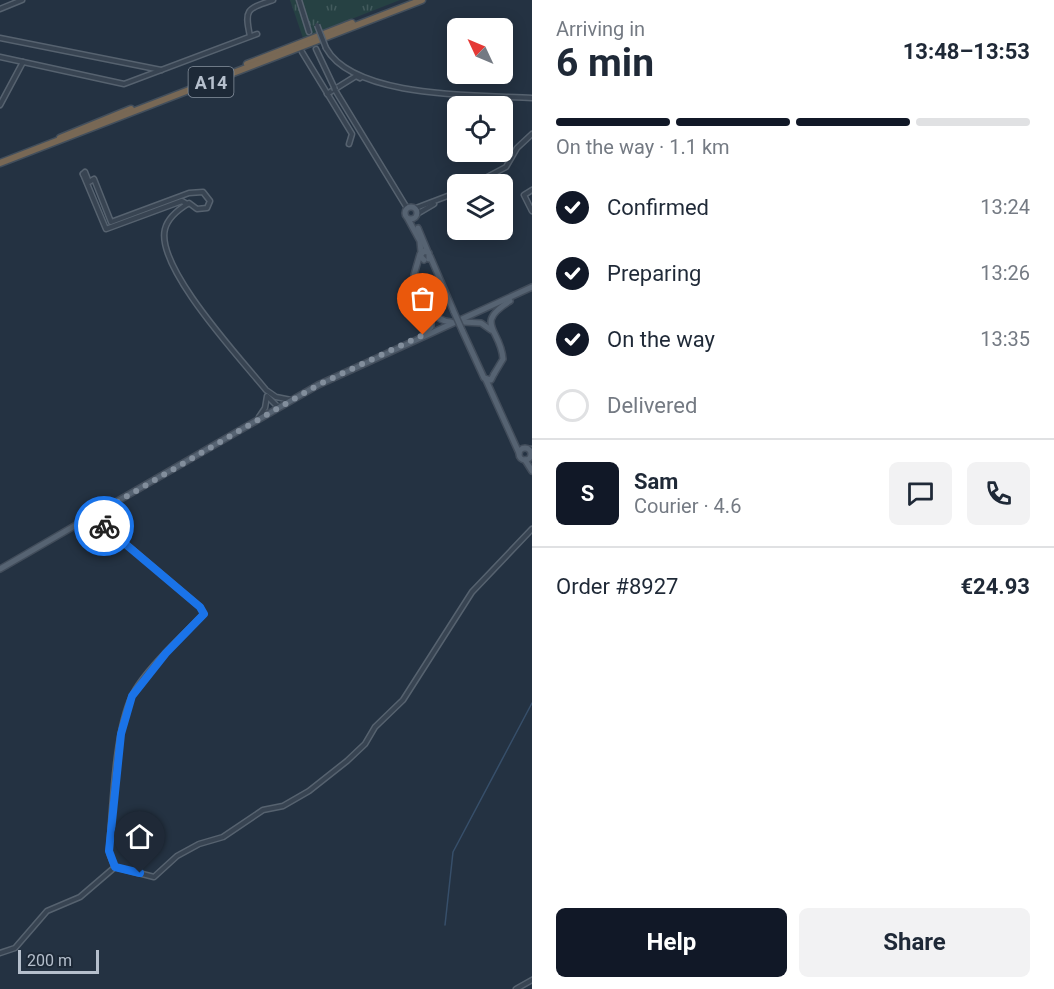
<!DOCTYPE html>
<html lang="en">
<head>
<meta charset="utf-8">
<style>
  body { margin:0; font-family:Roboto,sans-serif; background:#f2f2f3; color:#1f2937; height:100vh; display:flex; flex-direction:column; font-size:22px; white-space:nowrap }
  * { box-sizing:border-box; margin:0 }
  p { font-size:20px; color:#747a83 }
  .icon { flex:none; width:33px; height:33px; fill:none; stroke:currentColor; stroke-width:2; stroke-linecap:round; stroke-linejoin:round }
  .map { position:relative; flex:1; overflow:hidden }
  .drawer { display:flex; flex-direction:column; background:#fff; width:522px }
  .drawer>* { flex:none }
  .needle { width:39px; rotate:314deg }
  .controls { position:absolute; left:447px; top:18px; display:grid; gap:12px }
  .controls a { display:grid; place-items:center; width:66px; height:66px; border-radius:9px; background:#fff; box-shadow:0 3px 15px #0003; font-size:30px }
  .scale { position:absolute; left:18px; bottom:15px; width:81px; box-sizing:border-box; padding-left:6px; border:3px solid #b5bfcc; border-top:0; font-size:16px; line-height:21px; white-space:nowrap; color:#b5bfcc; -webkit-text-stroke:4px #1d2937; paint-order:stroke }
  .pin { position:absolute; display:grid; place-items:center; width:51px; height:51px; color:#fff; margin:-62px -26px; border-radius:50% 50% 50% 0; rotate:-45deg; box-shadow:0 0 6px #0007 }
  .pin .icon { rotate:45deg }
  .courier { position:absolute; display:grid; place-items:center; width:60px; height:60px; margin:-30px; border:4px solid #1a73e8; border-radius:50%; background:#fff; color:#222; box-shadow:0 2px 8px #0007 }
  .summary em { font-style:normal; font-weight:700 }
  .summary div { display:flex; flex-direction:column-reverse }
  .summary { display:flex; align-items:center; justify-content:space-between; height:102px; padding:0 24px }
  h1 { font-size:39px; font-weight:700; line-height:45px }
  .bar { display:grid; grid-template-columns:repeat(4,1fr); gap:9px 6px; align-content:center; height:72px; padding:0 24px }
  .bar i { height:8px; border-radius:4px; background:#e0e1e3 }
  .bar .current { background:#111827 }
  .bar p { grid-column:span 4 }
  .line { display:flex; align-items:center; gap:15px; padding:0 24px; border-top:2px solid #e0e1e3 }
  .line div { flex:1 }
  .round { display:grid; place-items:center; flex:none; width:63px; height:63px; border-radius:9px; background:#f2f2f3 }
  ol { padding:0 24px; list-style:none }
  li { display:flex; align-items:center; gap:18px; height:66px }
  li p { margin-inline-start:auto }
  li .icon { padding:6px; border-radius:50%; background:#111827; color:#fff; stroke-width:4 }
  li:last-child { color:#747a83 }
  li i { width:33px; height:33px; border:3px solid #e0e1e3; border-radius:50% }
  .cta { display:flex; gap:12px; margin-top:auto; padding:12px 24px }
  .cta a { flex:1; height:69px; border-radius:9px; background:#111827; color:#fff; font-size:24px; font-weight:700; line-height:69px; text-align:center }
  .cta a+a { background:#f2f2f3; color:#1f2937 }
  main { display:flex; flex:1; min-height:0 }
  .map>svg:first-child { display:block }
  .grass { fill:url(#grass-tufts) }
  .lines { fill:none; stroke-linecap:round; stroke-linejoin:round }
  .stream { stroke:#374f6a; stroke-width:1.5 }
  .minor-casing { stroke:#56626f; stroke-width:7 }
  .major-casing { stroke:#424d5b; stroke-width:8 }
  .highway-casing { stroke:#434f5c; stroke-width:9 }
  .minor { stroke:#384452; stroke-width:4 }
  .major { stroke:#566372; stroke-width:5 }
  .highway { stroke:#786855; stroke-width:6 }
  .minor-bridge-casing { stroke:#56626f; stroke-width:7; stroke-linecap:butt }
  .major-bridge-casing { stroke:#424d5b; stroke-width:8; stroke-linecap:butt }
  .minor-bridge { stroke:#384452; stroke-width:4 }
  .major-bridge { stroke:#566372; stroke-width:5 }
  .done { stroke:#828e9c; stroke-width:6; stroke-dasharray:0 10.8 }
  .route { stroke:#1a73e8; stroke-width:8 }
  .labels { text-anchor:middle; dominant-baseline:central; stroke-width:4.5; stroke-linejoin:round; paint-order:stroke }
  .shield { fill:#1d2937; stroke:#87929f; stroke-width:1.5 }
  .shield-label { font-size:18px; font-weight:bold; fill:#b5bfcc }
</style>
</head>
<body>
<main>
<div class="map">
<svg width="532" height="989" viewBox="0 0 532 989">
  <defs>
    <pattern id="grass-tufts" width="24" height="20" patternUnits="userSpaceOnUse" patternTransform="scale(1.5)"><rect width="24" height="20" fill="#264143"/><path d="M3 7l-1-3M5 7V3M7 7l1-3M15 17l-1-3M17 17v-4M19 17l1-3" fill="none" stroke="#435b5d"/></pattern>
  </defs>
  <rect width="100%" height="100%" fill="#243242"/>
  <polygon class="grass" points="290,0 400,0 303,38"/>
  <g class="lines">
    <polyline class="stream" points="445,925 453,852 532,703"/>
    <defs>
      <g id="minor">
        <polyline points="299,0 309,32"/>
        <polyline points="0,9 22,0"/>
        <path d="M250 36C244 9 247 9 273 0"/>
        <polyline points="0,38 161,70"/>
        <path d="M326 48C354 99 481 95 532 98"/>
        <polyline points="316,49 334,87"/>
        <polyline points="302,52 352,134 349,144"/>
        <polyline points="0,57 124,84 257,34"/>
        <polyline points="335,90 407,208"/>
        <polyline points="327,94 356,76 360,78"/>
        <polyline points="0,105 23,62"/>
        <path d="M83 174 85 172 89 182 94 179 111 222 189 193 203 192 210 201 207 208 197 209 189 203C179 209 168 217 165 229 155 267 241 359 266 390L276 397 291 400"/>
        <polyline points="83,174 106,229 182,201 187,204"/>
        <polyline points="474,184 506,167 517,148 532,134"/>
        <polyline points="532,190 524,195 532,211"/>
        <polyline points="416,208 458,192"/>
        <polyline points="417,214 434,204"/>
        <polyline points="268,397 278,407"/>
        <polyline points="259,417 265,408 267,396"/>
        <polyline points="528,449 532,449"/>
        <polyline points="531,456 532,455"/>
        <polyline points="115,867 154,877 177,856 199,844 223,837 263,810 283,806 309,791 347,761 365,744 375,727 403,700 472,592 532,529"/>
        <path d="M0 953 15 948 47 911 80 897 115 867C113 862 109 855 109 850 113 808 114 734 132 696 143 672 184 634 204 614L200 607 93 516"/>
        <polyline points="516,989 532,980"/>
      </g>
      <g id="major">
        <circle cx="411" cy="213" r="6"/>
        <polyline points="408,219 420,241 421,252"/>
        <polyline points="418,228 428,252"/>
        <path d="M420 254 414 275C422 292 428 321 451 322"/>
        <polyline points="430,256 454,312"/>
        <polyline points="424,260 420,256 424,251 429,253 429,259"/>
        <polyline points="463,322 481,323 491,330"/>
        <polyline points="462,330 484,378 491,380 494,374"/>
        <polyline points="425,333 431,327 431,312"/>
        <path d="M494 374 503 359C501 329 473 324 510 301"/>
        <polyline points="486,380 519,453"/>
        <circle cx="525" cy="454" r="6"/>
        <polyline points="525,460 532,471"/>
        <polyline points="0,569 318,385 532,287"/>
      </g>
      <g id="highway">
        <polyline points="247,64 352,23"/>
        <polyline points="60,138 131,109"/>
        <polyline points="0,163 422,0"/>
      </g>
    </defs>
    <use href="#minor" class="minor-casing"/>
    <use href="#major" class="major-casing"/>
    <use href="#highway" class="highway-casing"/>
    <use href="#minor" class="minor"/>
    <use href="#major" class="major"/>
    <use href="#highway" class="highway"/>
    <defs>
      <g id="minor-bridge">
        <polyline points="317,25 326,48"/>
        <polyline points="334,87 335,90"/>
      </g>
      <polyline id="major-bridge" points="454,312 462,330"/>
    </defs>
    <use href="#minor-bridge" class="minor-bridge-casing"/>
    <use href="#major-bridge" class="major-bridge-casing"/>
    <use href="#minor-bridge" class="minor-bridge"/>
    <use href="#major-bridge" class="major-bridge"/>
  </g>
  <g class="lines">
    <polyline class="done" points="104,526 93,516 318,385 423,335"/>
    <polyline class="route" points="104,526 200,607 204,614 166,653 132,696 121,734 109,851 115,867 140,873"/>
  </g>
  <g class="labels">
    <rect class="shield" x="188.5" y="67" width="45" height="30" rx="4.5"/>
    <g class="shield-label">
      <text x="211" y="82">A14</text>
    </g>
  </g>
</svg>
<div class="controls">
<a><svg class="needle" viewBox="-14 -14 28 28"><path d="M0-13l5 13h-10z" fill="#e53935"/><path d="M0 13l5-13h-10z" fill="#747a83"/></svg></a>
<a><svg class="icon" aria-label="locate" viewBox="0 0 24 24"><circle cx="12" cy="12" r="6"/><path d="M12 2v4M12 18v4M2 12h4M18 12h4"/></svg></a>
<a><svg class="icon" aria-label="layers" viewBox="0 0 24 24"><path d="M12 4l9 5-9 5-9-5zM3 14l9 5 9-5"/></svg></a>
</div>
<div class="scale">200 m</div>
<div class="pin" style="left:423px;top:335px;background:#ea580c"><svg class="icon" aria-label="bag" viewBox="0 0 24 24"><path d="M5 8h14l-1 12H6zM9 8a3 3 0 0 1 6 0"/></svg></div>
<div class="pin" style="left:140px;top:873px;background:#1f2937"><svg class="icon" aria-label="home" viewBox="0 0 24 24"><path d="M3 11l9-7 9 7M6 9v11h12V9"/></svg></div>
<div class="courier" style="left:104px;top:526px"><svg class="icon" aria-label="bike" viewBox="0 0 24 24"><circle cx="6" cy="16" r="4"/><circle cx="18" cy="16" r="4"/><path d="M6 16l4-8h5l3 8M10 8l3 8H6M13 5h3"/></svg></div>
</div>
<section class="drawer">
<div class="summary"><div><h1>6 min</h1><p>Arriving in</p></div><em>13:48–13:53</em></div>
<div class="bar"><i class="current"></i><i class="current"></i><i class="current"></i><i></i><p>On the way · 1.1 km</p></div>
<ol>
<li><svg class="icon" aria-label="check" viewBox="0 0 24 24"><path d="M5 12l5 5 9-10"/></svg>Confirmed<p>13:24</p></li>
<li><svg class="icon" aria-label="check" viewBox="0 0 24 24"><path d="M5 12l5 5 9-10"/></svg>Preparing<p>13:26</p></li>
<li><svg class="icon" aria-label="check" viewBox="0 0 24 24"><path d="M5 12l5 5 9-10"/></svg>On the way<p>13:35</p></li>
<li><i></i>Delivered</li>
</ol>
<div class="line" style="height:108px"><b class="round" style="background:#111827;color:#fff">S</b><div><b>Sam</b><p>Courier · 4.6</p></div><a class="round"><svg class="icon" aria-label="chat" viewBox="0 0 24 24"><path d="M4 5h16v11H9l-5 4z"/></svg></a><a class="round"><svg class="icon" aria-label="phone" viewBox="0 0 24 24"><path d="M5 4h4l2 5-3 2q2 4 5 5l2-3 5 2v4C11 20 4 13 5 4z"/></svg></a></div>
<div class="line" style="height:78px"><div>Order #8927</div><b>€24.93</b></div>
<div class="cta"><a>Help</a><a>Share</a></div>
</section>
</main>
</body>
</html>
